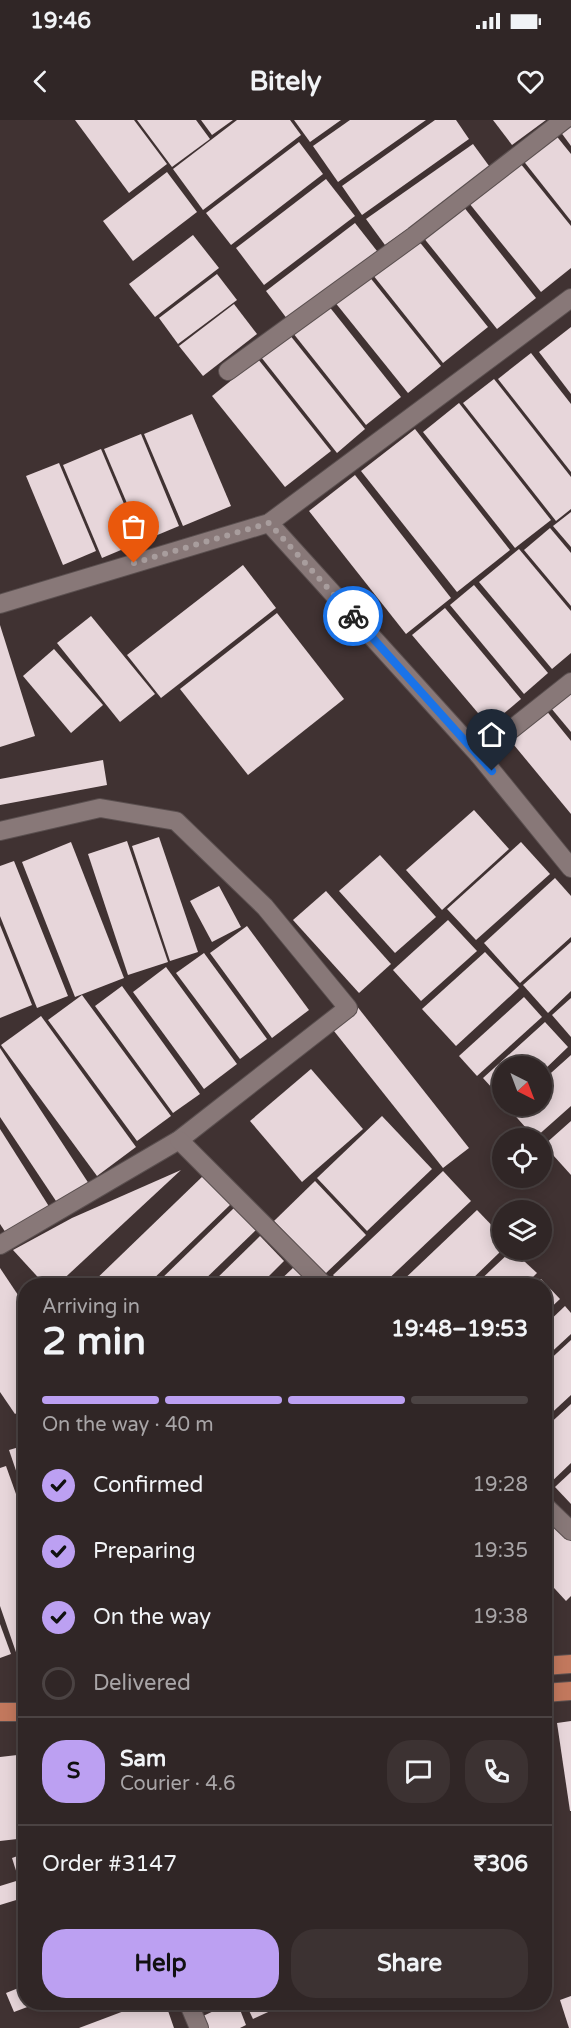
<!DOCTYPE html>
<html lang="en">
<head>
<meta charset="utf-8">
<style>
  body { margin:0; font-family:"Varela Round",sans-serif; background:#3c3232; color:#f1f3f6; height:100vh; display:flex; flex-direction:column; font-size:22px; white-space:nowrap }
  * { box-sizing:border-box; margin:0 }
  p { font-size:20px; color:#a8a5a7 }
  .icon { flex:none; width:33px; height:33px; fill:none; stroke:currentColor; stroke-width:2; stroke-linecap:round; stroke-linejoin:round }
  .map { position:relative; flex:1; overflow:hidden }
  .side { position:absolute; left:18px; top:1158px; width:534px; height:732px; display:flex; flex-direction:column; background:#302626; border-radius:24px; box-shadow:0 3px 15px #0003,0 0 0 2px #4b4343 }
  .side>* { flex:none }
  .needle { width:39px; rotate:138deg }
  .tools { position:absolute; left:492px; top:936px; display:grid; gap:12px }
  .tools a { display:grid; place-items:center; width:60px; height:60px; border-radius:50%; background:#302626; box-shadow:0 3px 15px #0003,0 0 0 2px #4b4343; font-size:30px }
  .pin { position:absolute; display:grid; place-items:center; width:51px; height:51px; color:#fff; margin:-62px -26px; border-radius:50% 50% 50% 0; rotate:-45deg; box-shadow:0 0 6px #0007 }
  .pin .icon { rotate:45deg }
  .courier { position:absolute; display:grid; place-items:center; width:60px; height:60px; margin:-30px; border:4px solid #1a73e8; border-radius:50%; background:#fff; color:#222; box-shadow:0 2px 8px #0007 }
  .headline em { font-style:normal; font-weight:800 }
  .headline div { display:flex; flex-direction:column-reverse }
  .headline { display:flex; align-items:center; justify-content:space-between; height:102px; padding:0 24px }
  h1 { font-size:39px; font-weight:800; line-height:45px }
  .bar { display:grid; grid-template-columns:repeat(4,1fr); gap:9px 6px; align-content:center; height:72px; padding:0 24px }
  .bar i { height:8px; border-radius:4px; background:#4b4343 }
  .bar .current { background:#bca0f2 }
  .bar p { grid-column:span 4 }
  .line { display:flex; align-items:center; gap:15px; padding:0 24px; border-top:2px solid #4b4343 }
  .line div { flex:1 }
  .round { display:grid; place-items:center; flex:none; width:63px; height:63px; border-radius:24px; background:#3c3232 }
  ol { padding:0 24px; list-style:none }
  li { display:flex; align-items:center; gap:18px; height:66px }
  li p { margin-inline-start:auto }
  li .icon { padding:6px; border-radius:50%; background:#bca0f2; color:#111; stroke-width:4 }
  li:last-child { color:#a8a5a7 }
  li i { width:33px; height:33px; border:3px solid #4b4343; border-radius:50% }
  .action { display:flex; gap:12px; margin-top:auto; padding:12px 24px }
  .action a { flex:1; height:69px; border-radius:24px; background:#bca0f2; color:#111; font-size:24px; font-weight:800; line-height:69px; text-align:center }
  .action a+a { background:#3c3232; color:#f1f3f6 }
  .status { display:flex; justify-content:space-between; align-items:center; height:42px; padding:0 30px; background:#302626; direction:ltr }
  .status svg { height:16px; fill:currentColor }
  header { display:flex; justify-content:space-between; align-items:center; height:78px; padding:0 24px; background:#302626; font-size:27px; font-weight:800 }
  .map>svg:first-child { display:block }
  .building { fill:#e7d6da }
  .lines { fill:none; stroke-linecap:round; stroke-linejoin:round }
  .minor-casing { stroke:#5a4f4f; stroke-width:20 }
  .highway-casing { stroke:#5a4f4f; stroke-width:20 }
  .minor { stroke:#887878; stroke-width:18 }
  .highway { stroke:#c2785d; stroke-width:18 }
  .done { stroke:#a89d9d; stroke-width:6; stroke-dasharray:0 10.8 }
  .route { stroke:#1a73e8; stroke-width:8 }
</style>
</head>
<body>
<div class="status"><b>19:46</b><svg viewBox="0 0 49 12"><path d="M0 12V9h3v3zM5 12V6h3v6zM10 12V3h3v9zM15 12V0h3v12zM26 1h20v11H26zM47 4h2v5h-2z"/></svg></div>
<header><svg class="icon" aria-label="back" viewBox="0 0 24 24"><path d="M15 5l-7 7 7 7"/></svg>Bitely<svg class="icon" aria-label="heart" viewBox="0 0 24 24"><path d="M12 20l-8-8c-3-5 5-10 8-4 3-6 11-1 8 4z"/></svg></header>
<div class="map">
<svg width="571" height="1908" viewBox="0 0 571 1908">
  <rect width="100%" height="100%" fill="#403232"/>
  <g class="building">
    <polygon points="75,0 134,0 167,44 129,73"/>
    <polygon points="137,0 196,0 210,19 172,47"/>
    <polygon points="201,0 233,0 212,15"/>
    <polygon points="237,0 290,0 301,15 203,90 173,49"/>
    <polygon points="294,0 341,0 310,22"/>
    <polygon points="350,0 426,0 338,62 313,26"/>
    <polygon points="435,0 456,0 469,19 362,95 342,66"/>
    <polygon points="493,0 546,0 512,25"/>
    <polygon points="571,2 571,26 560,11"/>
    <polygon points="554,13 571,34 571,101 522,39"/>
    <polygon points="299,22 323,54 231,125 206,93"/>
    <polygon points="473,24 492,50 385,125 366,99"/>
    <polygon points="520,43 571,106 571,148 541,172 469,83"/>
    <polygon points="167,52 197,92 133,141 103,101"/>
    <polygon points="326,59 355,96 264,165 236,128"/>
    <polygon points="463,86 536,178 497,209 423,117"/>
    <polygon points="355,103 377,131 288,200 266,171"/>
    <polygon points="193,115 219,148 155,197 129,164"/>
    <polygon points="418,120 488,207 443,243 373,155"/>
    <polygon points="217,154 237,180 178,224 159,198"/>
    <polygon points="368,155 441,246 408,273 334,181"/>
    <polygon points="234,184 257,214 203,256 179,226"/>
    <polygon points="328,185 401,277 366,305 293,213"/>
    <polygon points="571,207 571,274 539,232"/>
    <polygon points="289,214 365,309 337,333 261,237"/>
    <polygon points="531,233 571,284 571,352 498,259"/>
    <polygon points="258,239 331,331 285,367 212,276"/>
    <polygon points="494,259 571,357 571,389 556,401 463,283"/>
    <polygon points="459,283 551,400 515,428 423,312"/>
    <polygon points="192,294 231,386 183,406 144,314"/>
    <polygon points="415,309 510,430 457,472 361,351"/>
    <polygon points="141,314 179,406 143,421 104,329"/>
    <polygon points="101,329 140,422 102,438 63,345"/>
    <polygon points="59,343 96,431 63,445 26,356"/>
    <polygon points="355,355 451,478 406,514 309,391"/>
    <polygon points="571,392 571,427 553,406"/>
    <polygon points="550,408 571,433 571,486 524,430"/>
    <polygon points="519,429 571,491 571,533 552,549 479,462"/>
    <polygon points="243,445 276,488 161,578 127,535"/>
    <polygon points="474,465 548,553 524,574 450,485"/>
    <polygon points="445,488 521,579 489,606 412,515"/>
    <polygon points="277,493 344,579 248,655 180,569"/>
    <polygon points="91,496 155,574 120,602 57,523"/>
    <polygon points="0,505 35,616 0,627"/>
    <polygon points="54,529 103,585 71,613 23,556"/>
    <polygon points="571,572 571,612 551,588"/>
    <polygon points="545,589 571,621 571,694 509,619"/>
    <polygon points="103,640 107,665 0,685 0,659"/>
    <polygon points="474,690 509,729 442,790 406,750"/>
    <polygon points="159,717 198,832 170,841 132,726"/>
    <polygon points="127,721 168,842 128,855 88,734"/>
    <polygon points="71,722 124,858 75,877 22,742"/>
    <polygon points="521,722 550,754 476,820 447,789"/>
    <polygon points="380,735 436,797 395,833 339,771"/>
    <polygon points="14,741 68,876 37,888 0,796 0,746"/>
    <polygon points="555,758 571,776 571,817 520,863 484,823"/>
    <polygon points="219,766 241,807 212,822 190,781"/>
    <polygon points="326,771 391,844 359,873 293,800"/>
    <polygon points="448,800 477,831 421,881 393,850"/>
    <polygon points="0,805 32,885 0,898"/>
    <polygon points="247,806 309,890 272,918 210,833"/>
    <polygon points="571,822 571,871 548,893 523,865"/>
    <polygon points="485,832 519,868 456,926 422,889"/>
    <polygon points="204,833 267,919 240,939 176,853"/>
    <polygon points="166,847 237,944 204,969 133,872"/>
    <polygon points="122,866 200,974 173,993 95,886"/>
    <polygon points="82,875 171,996 137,1021 48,900"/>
    <polygon points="524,877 542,897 477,956 459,936"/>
    <polygon points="571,878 571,917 552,895"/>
    <polygon points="356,885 469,1028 443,1048 330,906"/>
    <polygon points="41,896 136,1027 97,1056 1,925"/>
    <polygon points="545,902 568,927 542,952 542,946 502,946 502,979 483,958"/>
    <polygon points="0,928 91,1067 60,1087 0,997"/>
    <polygon points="571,935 571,986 535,1018 510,990 515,986 542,986 542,961"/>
    <polygon points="311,949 363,1009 302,1062 250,1001"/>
    <polygon points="382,996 432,1049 367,1111 317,1058"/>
    <polygon points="571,1001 571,1055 544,1025"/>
    <polygon points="0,1009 50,1088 8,1116 0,1104"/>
    <polygon points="181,1050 56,1166 46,1166 13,1130 72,1098"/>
    <polygon points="443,1051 471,1081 381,1166 343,1166 333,1155"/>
    <polygon points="204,1055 231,1084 146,1166 89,1166"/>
    <polygon points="315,1061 366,1115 325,1154 274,1101"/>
    <polygon points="235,1087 257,1109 198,1166 154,1166"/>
    <polygon points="477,1090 502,1116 502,1130 465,1166 397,1166"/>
    <polygon points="260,1116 284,1141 259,1166 209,1166"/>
    <polygon points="512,1130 537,1153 524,1166 474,1166"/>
    <polygon points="295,1146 314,1166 274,1166"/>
    <polygon points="0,1148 26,1187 26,1287 15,1294 0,1272"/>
    <polygon points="541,1159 560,1179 544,1194 544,1166 534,1166"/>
    <polygon points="565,1186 571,1193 571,1214 544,1239 544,1206"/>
    <polygon points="571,1220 571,1275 544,1300 544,1245"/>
    <polygon points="571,1284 571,1343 547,1366 544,1363 544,1309"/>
    <polygon points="26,1325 26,1377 25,1377 9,1330"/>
    <polygon points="6,1346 26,1402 26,1536 18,1538 0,1486 0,1348"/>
    <polygon points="571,1352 571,1384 555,1367"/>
    <polygon points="556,1405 571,1421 571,1476 566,1481 544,1457 544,1416"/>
    <polygon points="0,1504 11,1534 0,1538"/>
    <polygon points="571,1601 571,1691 570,1691 557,1603"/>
    <polygon points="544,1612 546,1612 554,1685 544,1686"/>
    <polygon points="26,1634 26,1718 0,1721 0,1637"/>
    <polygon points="26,1733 26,1755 18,1757 12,1738"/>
    <polygon points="26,1758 26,1777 0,1785 0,1766"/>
    <polygon points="26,1826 26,1854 25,1854 16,1830"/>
    <polygon points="26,1865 26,1882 38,1883 14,1892 6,1873"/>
    <polygon points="571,1876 571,1908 569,1908 560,1880"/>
    <polygon points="148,1882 165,1882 174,1908 79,1908"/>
    <polygon points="233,1882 237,1882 246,1905 240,1908 208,1908 203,1896"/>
    <polygon points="245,1882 290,1882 253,1899"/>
  </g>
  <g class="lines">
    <defs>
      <g id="minor">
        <polyline points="228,251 414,116 564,0"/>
        <polyline points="269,403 479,635 571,748"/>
        <polyline points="0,484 269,403 571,178"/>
        <polyline points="479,635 571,562"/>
        <polyline points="0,711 100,688 176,701 265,787 348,888 179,1020 0,1125"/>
        <polyline points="179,1020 325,1166"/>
        <polyline points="544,1385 571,1411"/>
        <polyline points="188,1882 199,1908"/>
      </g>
      <g id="highway">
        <polyline points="544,1546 571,1544"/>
        <polyline points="544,1573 571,1571"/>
        <polyline points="0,1592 26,1592"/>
      </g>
    </defs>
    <use href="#minor" class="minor-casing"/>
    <use href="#highway" class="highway-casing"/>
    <use href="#minor" class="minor"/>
    <use href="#highway" class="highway"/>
  </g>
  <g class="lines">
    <polyline class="done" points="134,443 269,403 353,496"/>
    <polyline class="route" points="353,496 492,651"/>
  </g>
</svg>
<div class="tools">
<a><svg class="needle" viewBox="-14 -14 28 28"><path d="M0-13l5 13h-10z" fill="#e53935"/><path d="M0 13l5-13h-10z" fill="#a8a5a7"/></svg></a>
<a><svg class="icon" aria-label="locate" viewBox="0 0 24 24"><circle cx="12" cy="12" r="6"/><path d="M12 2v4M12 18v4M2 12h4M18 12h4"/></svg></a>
<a><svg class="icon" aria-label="layers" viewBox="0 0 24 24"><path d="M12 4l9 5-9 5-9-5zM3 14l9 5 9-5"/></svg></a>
</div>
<div class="pin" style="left:134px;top:443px;background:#ea580c"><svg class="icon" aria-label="bag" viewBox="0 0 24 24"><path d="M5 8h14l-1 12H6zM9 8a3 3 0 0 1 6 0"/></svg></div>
<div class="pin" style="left:492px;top:651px;background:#1f2937"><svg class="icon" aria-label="home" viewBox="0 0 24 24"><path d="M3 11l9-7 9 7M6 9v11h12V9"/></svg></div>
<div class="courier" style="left:353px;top:496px"><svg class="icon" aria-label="bike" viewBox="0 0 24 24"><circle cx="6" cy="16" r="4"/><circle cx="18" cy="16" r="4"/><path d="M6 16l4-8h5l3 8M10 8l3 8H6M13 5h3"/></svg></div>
<section class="side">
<div class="headline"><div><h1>2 min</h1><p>Arriving in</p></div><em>19:48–19:53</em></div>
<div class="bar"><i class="current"></i><i class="current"></i><i class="current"></i><i></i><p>On the way · 40 m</p></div>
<ol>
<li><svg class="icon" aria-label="check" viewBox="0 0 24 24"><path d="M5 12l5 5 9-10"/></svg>Confirmed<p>19:28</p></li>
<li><svg class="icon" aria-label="check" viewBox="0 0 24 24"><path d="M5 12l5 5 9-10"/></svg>Preparing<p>19:35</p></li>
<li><svg class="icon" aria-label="check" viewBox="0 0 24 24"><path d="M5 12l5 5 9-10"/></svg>On the way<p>19:38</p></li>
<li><i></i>Delivered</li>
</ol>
<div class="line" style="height:108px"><b class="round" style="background:#bca0f2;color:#111">S</b><div><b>Sam</b><p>Courier · 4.6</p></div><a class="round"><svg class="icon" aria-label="chat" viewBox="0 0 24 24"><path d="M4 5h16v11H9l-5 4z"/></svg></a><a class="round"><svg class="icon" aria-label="phone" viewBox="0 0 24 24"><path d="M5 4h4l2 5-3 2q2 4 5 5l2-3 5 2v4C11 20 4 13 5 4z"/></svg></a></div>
<div class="line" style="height:78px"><div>Order #3147</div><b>₹306</b></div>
<div class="action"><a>Help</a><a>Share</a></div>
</section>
</div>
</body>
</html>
